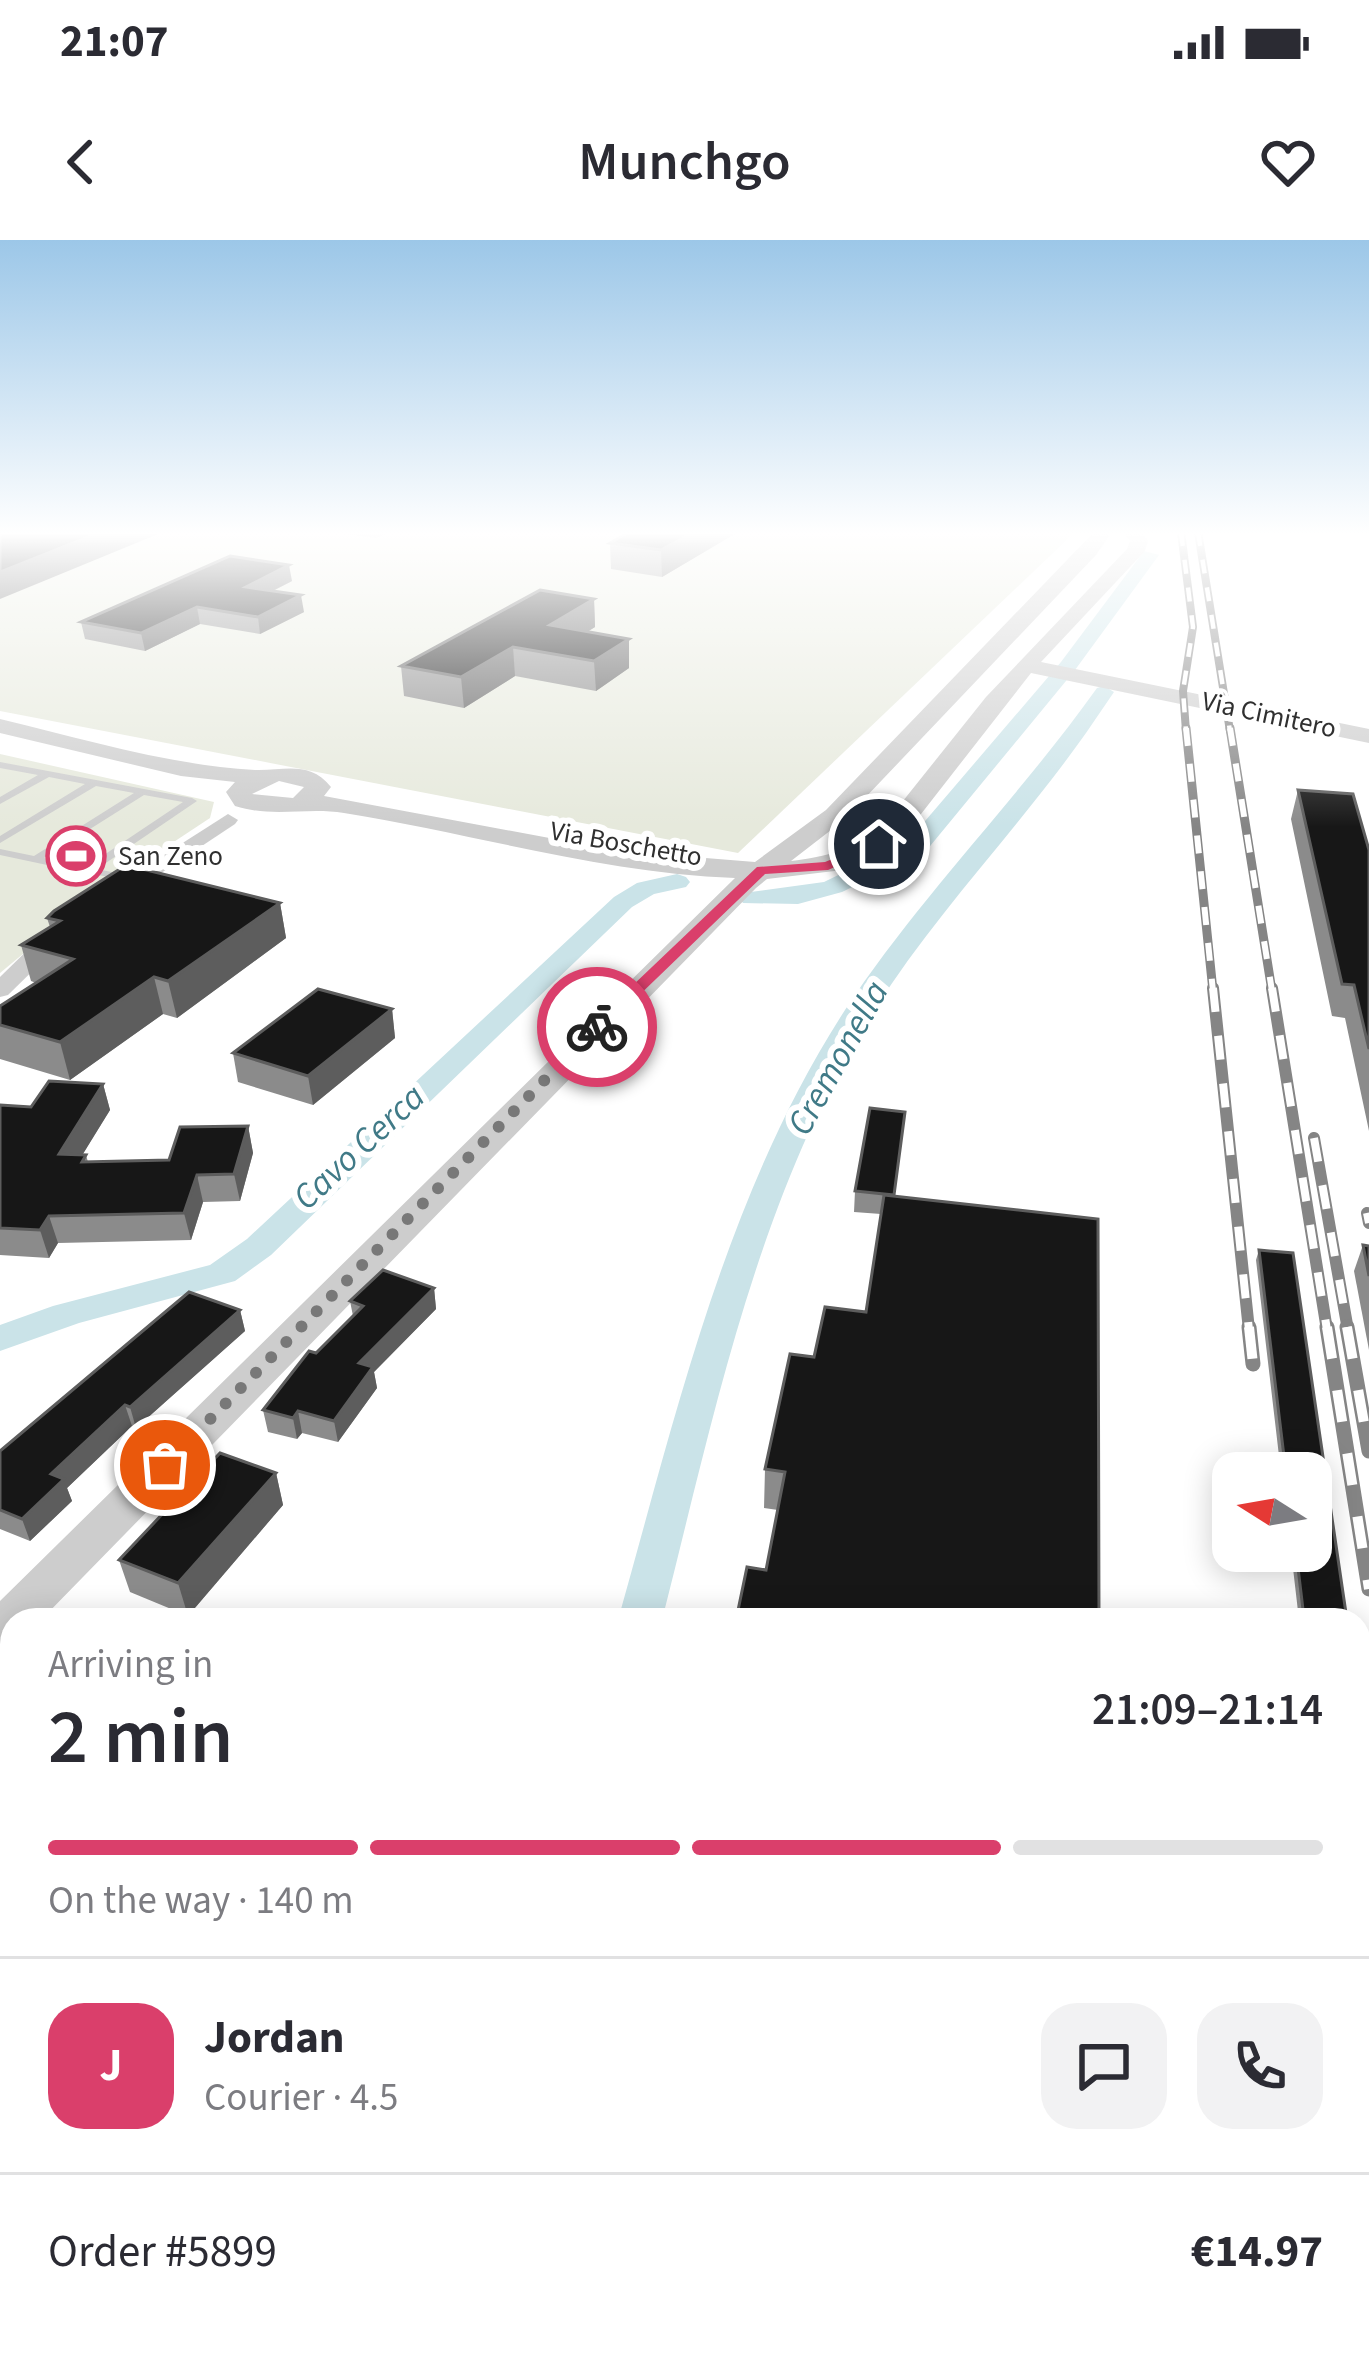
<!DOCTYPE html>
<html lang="en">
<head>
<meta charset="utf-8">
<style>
  body { margin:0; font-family:"Source Sans 3",sans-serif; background:#f2f2f3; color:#2b2b33; height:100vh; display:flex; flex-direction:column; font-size:45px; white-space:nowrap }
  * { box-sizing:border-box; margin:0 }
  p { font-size:39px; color:#7c7c81 }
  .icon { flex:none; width:66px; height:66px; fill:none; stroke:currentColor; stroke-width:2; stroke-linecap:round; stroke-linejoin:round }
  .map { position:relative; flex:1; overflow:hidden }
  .panel { position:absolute; left:0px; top:1368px; width:1371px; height:747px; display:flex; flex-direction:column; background:#fff; border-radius:36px 36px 0 0; box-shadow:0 6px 30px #0003 }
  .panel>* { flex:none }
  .needle { width:78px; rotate:281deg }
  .controls { position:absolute; left:1212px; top:1212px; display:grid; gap:24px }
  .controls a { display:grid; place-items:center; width:120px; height:120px; border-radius:24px; background:#fff; box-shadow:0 6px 30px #0003; font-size:60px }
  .pin { position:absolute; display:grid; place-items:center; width:102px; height:102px; color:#fff; margin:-51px; border:6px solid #fff; border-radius:50%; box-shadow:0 3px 12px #0007 }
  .courier { position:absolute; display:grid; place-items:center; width:120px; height:120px; margin:-60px; border:9px solid #da3f6b; border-radius:50%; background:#fff; color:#222; box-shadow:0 3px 15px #0007 }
  .headline em { font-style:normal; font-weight:600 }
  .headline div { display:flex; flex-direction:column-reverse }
  .headline { display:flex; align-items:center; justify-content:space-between; height:204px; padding:0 48px }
  h1 { font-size:78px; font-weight:600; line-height:90px }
  .bar { display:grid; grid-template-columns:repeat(4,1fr); gap:18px 12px; align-content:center; height:144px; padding:0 48px }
  .bar i { height:15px; border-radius:9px; background:#e1e1e2 }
  .bar .active { background:#da3f6b }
  .bar p { grid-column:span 4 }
  .line { display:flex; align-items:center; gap:30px; padding:0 48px; border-top:3px solid #e1e1e2 }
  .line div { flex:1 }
  .round { display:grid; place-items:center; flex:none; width:126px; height:126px; border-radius:36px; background:#f2f2f3 }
  .status { display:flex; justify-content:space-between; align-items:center; height:84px; padding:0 60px; background:#fff; direction:ltr }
  .status svg { height:33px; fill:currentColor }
  header { display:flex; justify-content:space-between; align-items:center; height:156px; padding:0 48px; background:#fff; font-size:54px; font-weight:600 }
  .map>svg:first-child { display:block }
  .green { fill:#e6e9dc }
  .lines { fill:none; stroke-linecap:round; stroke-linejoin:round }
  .canal { fill:#cae3e8; fill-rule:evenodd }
  .service { fill:#cdcdcd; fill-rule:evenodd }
  .minor { fill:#cdcdcd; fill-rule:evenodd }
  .tertiary { fill:#cdcdcd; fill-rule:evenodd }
  .rail-far3-casing { stroke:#858585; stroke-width:8 }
  .rail-far2-casing { stroke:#858585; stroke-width:9 }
  .rail-far1-casing { stroke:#858585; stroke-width:12 }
  .rail-casing { stroke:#858585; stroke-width:15 }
  .rail-far3 { stroke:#fff; stroke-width:4.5; stroke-dasharray:14; stroke-linecap:butt }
  .rail-far2 { stroke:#fff; stroke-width:6; stroke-dasharray:18; stroke-linecap:butt }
  .rail-far1 { stroke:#fff; stroke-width:8; stroke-dasharray:24; stroke-linecap:butt }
  .rail { stroke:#fff; stroke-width:10; stroke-dasharray:32; stroke-linecap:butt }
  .wall { fill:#8b8b8b }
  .shaded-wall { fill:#5d5d5d }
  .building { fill:#171717; stroke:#5d5d5d; stroke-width:3 }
  .route { fill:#da3f6b }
  .done { stroke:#787878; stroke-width:12; stroke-dasharray:0 21.6 }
  .labels { text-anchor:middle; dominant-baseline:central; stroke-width:12; stroke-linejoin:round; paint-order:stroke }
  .far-street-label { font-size:27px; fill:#303030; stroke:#fff }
  .far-poi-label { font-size:27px; fill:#303030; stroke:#fff; text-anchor:start }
  .water-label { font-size:36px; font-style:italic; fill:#407a87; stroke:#fff }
</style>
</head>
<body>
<div class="status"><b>21:07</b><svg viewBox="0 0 49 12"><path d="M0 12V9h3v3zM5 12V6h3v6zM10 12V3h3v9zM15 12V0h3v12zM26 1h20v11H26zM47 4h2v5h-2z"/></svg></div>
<header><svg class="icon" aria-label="back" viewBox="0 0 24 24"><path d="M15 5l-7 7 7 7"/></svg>Munchgo<svg class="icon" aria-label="heart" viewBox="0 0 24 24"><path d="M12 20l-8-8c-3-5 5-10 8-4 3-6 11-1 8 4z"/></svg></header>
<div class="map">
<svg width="1369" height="2113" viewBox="0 0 1369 2113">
  <rect width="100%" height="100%" fill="#fff"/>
  <g class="green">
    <polygon points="6,292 1075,292 738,613 0,471 0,294"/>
    <polygon points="0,514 214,562 210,578 95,654 0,733"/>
  </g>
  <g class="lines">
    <g class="canal">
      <polygon points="1144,311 1159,315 1075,430 926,611 842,652 798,664 743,663 739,658 743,653 824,642 908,601 1061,422"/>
      <path d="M1104 446 1114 452 1086 493C1019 588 937 671 875 769 758 953 715 1172 662 1380H618C677 1171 726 954 845 770 920 656 1018 559 1097 448Z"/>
      <polygon points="677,634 686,637 690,642 686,647 654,654 632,667 271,1015 235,1041 79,1083 0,1111 0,1085 53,1066 210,1025 247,999 614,657 637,643"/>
      <polygon points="427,2103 489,2103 487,2113 425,2113"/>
    </g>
    <g class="service">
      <path d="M0 522 192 558 197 561 97 629 131 636V640L90 634 85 635 80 632 0 615V609L34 616 134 553 96 546 0 603V596L85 544 49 537 0 564V557L38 535 0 528ZM144 555 183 562 86 627 44 618Z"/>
      <polygon points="0,1433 12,1435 12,1451 0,1449"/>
      <rect x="1039" y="2103" width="26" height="10"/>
    </g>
    <g class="minor">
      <polygon points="228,574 238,580 235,584 125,657 117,658 106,652"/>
      <polygon points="54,690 65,697 62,702 8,755 0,757 0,737 46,692"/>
    </g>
    <path class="tertiary" d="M1094 292H1112L1096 315 844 580 791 621C826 617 856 609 883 586L986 457 1127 309 1130 301 1123 292H1141L1148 301 1145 311 1041 422 1369 489V503L1031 433 914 583 887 610 843 630 767 639 756 648 41 1380H12V1406L0 1410V1361L735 638C602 633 475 594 344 573 307 567 272 578 235 566L226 552 235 542 181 536 0 493V479C84 499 168 525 255 530 284 531 309 520 331 547L324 556 619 611 755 622 826 570ZM279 541 304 547 293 558 252 554Z"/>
    <defs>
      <g id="rail-far3">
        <polyline points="1181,292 1193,387 1183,451 1186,491"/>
        <polyline points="1198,292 1230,491"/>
      </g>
      <g id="rail-far2">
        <polyline points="1186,488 1213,751"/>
        <polyline points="1230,488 1272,751"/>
      </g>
      <g id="rail-far1">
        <polyline points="1213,748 1249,1090"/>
        <polyline points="1272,748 1327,1090"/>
        <polyline points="1314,898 1348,1090"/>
        <polyline points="1367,973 1369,983"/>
      </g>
      <g id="rail">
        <polyline points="1249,1087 1253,1124"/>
        <polyline points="1327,1087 1369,1349"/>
        <polyline points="1347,1087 1369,1211"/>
      </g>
    </defs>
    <use href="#rail-far3" class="rail-far3-casing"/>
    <use href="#rail-far2" class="rail-far2-casing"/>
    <use href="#rail-far1" class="rail-far1-casing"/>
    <use href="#rail" class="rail-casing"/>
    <use href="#rail-far3" class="rail-far3"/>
    <use href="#rail-far2" class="rail-far2"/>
    <use href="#rail-far1" class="rail-far1"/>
    <use href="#rail" class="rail"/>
  </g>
  <g class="wall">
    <polygon points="333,292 389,292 376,298"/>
    <polygon points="738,292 662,337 611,329 610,303"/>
    <polygon points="292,341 273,351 304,372 260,394 200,384 145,411 85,399 81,382"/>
    <polygon points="594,359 595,387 587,392 629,399 629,428 596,451 515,436 464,468 404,456 401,426"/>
    <polygon points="1298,550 1369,610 1369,891 1345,778 1332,776 1291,579"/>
    <polygon points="280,663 286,698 177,778 163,774 70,840 0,819 0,766 36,743 31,741 21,705 50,687 47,678"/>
    <polygon points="392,769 395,798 313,865 238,842 233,813"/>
    <polygon points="103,844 110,870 82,915 86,915 88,922 169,920 248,886 253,913 240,961 203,962 191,1000 58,1003 49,1018 0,1015 0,865 31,867"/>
    <polygon points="905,872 894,956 1098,979 766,1330 778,1270 764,1268 765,1229 814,1117 866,1072 881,974 854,972 855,951"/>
    <polygon points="1363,1005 1369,1006 1369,1110 1354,1031"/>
    <polygon points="1259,1010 1347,1380 1299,1380 1291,1311 1311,1311 1311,1233 1281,1233 1256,1020"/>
    <polygon points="434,1048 436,1069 374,1132 377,1148 338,1202 302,1193 297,1199 268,1192 263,1170 316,1113 353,1076 350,1061"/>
    <polygon points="240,1070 245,1091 136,1188 132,1186 67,1248 72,1261 30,1301 0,1289 0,1211"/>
    <polygon points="276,1233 283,1265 188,1376 130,1352 119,1320"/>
    <polygon points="12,1584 12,1725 0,1721 0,1601"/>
    <polygon points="698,2103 697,2113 609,2113 608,2107"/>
  </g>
  <g class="shaded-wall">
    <polygon points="101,292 163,292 0,359 0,332"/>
    <polygon points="694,292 738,292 662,337 661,310"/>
    <polygon points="289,325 292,341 248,363 246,347"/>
    <polygon points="301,355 304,372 260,394 258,377"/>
    <polygon points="594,359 595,387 551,414 550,385"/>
    <polygon points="197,367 200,384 145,411 141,393"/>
    <polygon points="629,399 629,428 596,451 594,421"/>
    <polygon points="513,407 515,436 464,468 461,437"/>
    <polygon points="280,663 286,698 177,778 168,741"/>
    <polygon points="154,737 163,774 70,840 60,802"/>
    <polygon points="392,769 395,798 313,865 308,836"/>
    <polygon points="103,844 110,870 67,940 59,914"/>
    <polygon points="248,886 253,913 240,961 234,934"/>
    <polygon points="197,935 203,962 191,1000 184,973"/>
    <polygon points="49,976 58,1003 49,1018 40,990"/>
    <polygon points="434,1048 436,1069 374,1132 377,1148 338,1202 334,1181 359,1123"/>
    <polygon points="240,1070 245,1091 136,1188 130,1167"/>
    <polygon points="125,1165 132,1186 67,1248 72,1261 30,1301 22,1279 51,1234"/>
    <polygon points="298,1171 302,1193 297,1199 293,1178"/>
    <polygon points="276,1233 283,1265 188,1376 178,1343"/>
    <polygon points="12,1491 12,1538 0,1555 0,1507"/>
    <polygon points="12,1932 12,1990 0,2010 0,1953"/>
    <polygon points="374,2103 385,2103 382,2113 371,2113"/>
  </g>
  <g class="building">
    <polygon points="0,292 101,292 0,332"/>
    <polygon points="629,292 694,292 661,310 610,303"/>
    <polygon points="230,316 289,325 246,347 301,355 258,377 197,367 141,393 81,382"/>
    <polygon points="540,350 594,359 550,385 629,399 594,421 513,407 461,437 401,426"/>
    <polygon points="1298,550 1353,554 1369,610 1369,809 1354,745 1342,744"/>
    <polygon points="126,625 280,663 168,741 154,737 60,802 0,785 0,766 73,719 21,705 60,681 47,678 54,671"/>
    <polygon points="318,749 392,769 308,836 233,813"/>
    <polygon points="49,841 103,844 59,914 86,915 82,922 169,920 180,887 248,886 234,934 197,935 184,973 49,976 40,990 0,988 0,865 31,867"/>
    <polygon points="870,868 905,872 894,955 855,951"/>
    <polygon points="884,955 1098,979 1099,1380 736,1380 747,1327 766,1330 785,1232 765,1229 790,1114 814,1117 825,1067 866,1072"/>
    <polygon points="1363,1005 1369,1006 1369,1036"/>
    <polygon points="1259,1010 1293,1013 1347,1380 1304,1378 1296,1311 1311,1311 1311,1233 1286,1233"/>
    <polygon points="383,1030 434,1048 359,1123 373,1127 334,1181 298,1171 293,1178 263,1170 309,1111 316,1113 363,1066 350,1061"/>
    <polygon points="189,1052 240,1070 130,1167 125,1165 51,1234 64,1239 22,1279 0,1270 0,1211"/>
    <polygon points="220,1213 276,1233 178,1343 119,1320"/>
    <polygon points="0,1445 12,1449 12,1491 0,1507"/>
    <polygon points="12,1584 12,1692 8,1698 0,1695 0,1601"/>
    <polygon points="0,1826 12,1830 12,1932 0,1953"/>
    <polygon points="295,2103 374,2103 371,2113 292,2113"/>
    <polygon points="609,2103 695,2103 694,2113 640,2113 608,2107"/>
    <polygon points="937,2103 992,2103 992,2113 936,2113"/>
  </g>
  <linearGradient id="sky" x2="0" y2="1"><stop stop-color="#9cc7e8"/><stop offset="0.5" stop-color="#fff"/><stop offset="1" stop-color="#fff" stop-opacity="0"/></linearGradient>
  <rect width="1369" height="587" fill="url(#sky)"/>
  <polygon class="route" points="879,600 883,606 828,630 765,634 602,791 589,787 757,627 825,622"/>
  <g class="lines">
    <polyline class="done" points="165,1225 597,787"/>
  </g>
  <defs>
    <symbol id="stadium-ring" viewBox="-11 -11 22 22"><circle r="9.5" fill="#fff" stroke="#da3f6b" stroke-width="1.5"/><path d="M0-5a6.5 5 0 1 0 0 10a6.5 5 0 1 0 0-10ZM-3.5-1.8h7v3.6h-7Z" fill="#da3f6b"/></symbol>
  </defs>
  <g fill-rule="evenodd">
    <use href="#stadium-ring" x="43" y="583" width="66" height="66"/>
  </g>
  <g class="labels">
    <g class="far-street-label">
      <text transform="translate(1269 475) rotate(12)">Via Cimitero</text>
      <text transform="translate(626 604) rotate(10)">Via Boschetto</text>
    </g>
    <g class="far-poi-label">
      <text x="118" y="616">San Zeno</text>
    </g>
    <g class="water-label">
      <text transform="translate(838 818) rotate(-61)">Cremonella</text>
      <text transform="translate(359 907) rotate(-43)">Cavo Cerca</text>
    </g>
  </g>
</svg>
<div class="controls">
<a><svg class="needle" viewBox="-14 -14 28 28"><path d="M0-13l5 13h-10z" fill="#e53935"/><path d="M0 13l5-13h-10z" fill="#7c7c81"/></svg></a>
</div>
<div class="pin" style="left:165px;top:1225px;background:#ea580c"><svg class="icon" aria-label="bag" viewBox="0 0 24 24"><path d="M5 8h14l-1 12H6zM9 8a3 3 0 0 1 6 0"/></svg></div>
<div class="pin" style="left:879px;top:604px;background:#1f2937"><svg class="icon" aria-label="home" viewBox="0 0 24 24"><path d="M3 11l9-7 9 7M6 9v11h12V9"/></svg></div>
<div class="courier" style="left:597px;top:787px"><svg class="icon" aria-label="bike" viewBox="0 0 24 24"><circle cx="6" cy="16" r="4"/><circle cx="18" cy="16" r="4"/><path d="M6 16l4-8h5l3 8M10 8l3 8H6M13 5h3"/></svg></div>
<section class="panel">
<div class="headline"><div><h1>2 min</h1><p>Arriving in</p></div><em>21:09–21:14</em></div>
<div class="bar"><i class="active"></i><i class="active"></i><i class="active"></i><i></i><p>On the way · 140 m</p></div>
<div class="line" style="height:216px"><b class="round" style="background:#da3f6b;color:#fff">J</b><div><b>Jordan</b><p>Courier · 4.5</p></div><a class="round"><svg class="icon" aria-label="chat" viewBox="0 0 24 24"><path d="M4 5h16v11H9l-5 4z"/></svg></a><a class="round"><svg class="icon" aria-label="phone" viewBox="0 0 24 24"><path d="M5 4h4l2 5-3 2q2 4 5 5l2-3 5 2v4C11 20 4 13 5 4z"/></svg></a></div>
<div class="line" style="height:156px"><div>Order #5899</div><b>€14.97</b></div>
</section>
</div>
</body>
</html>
